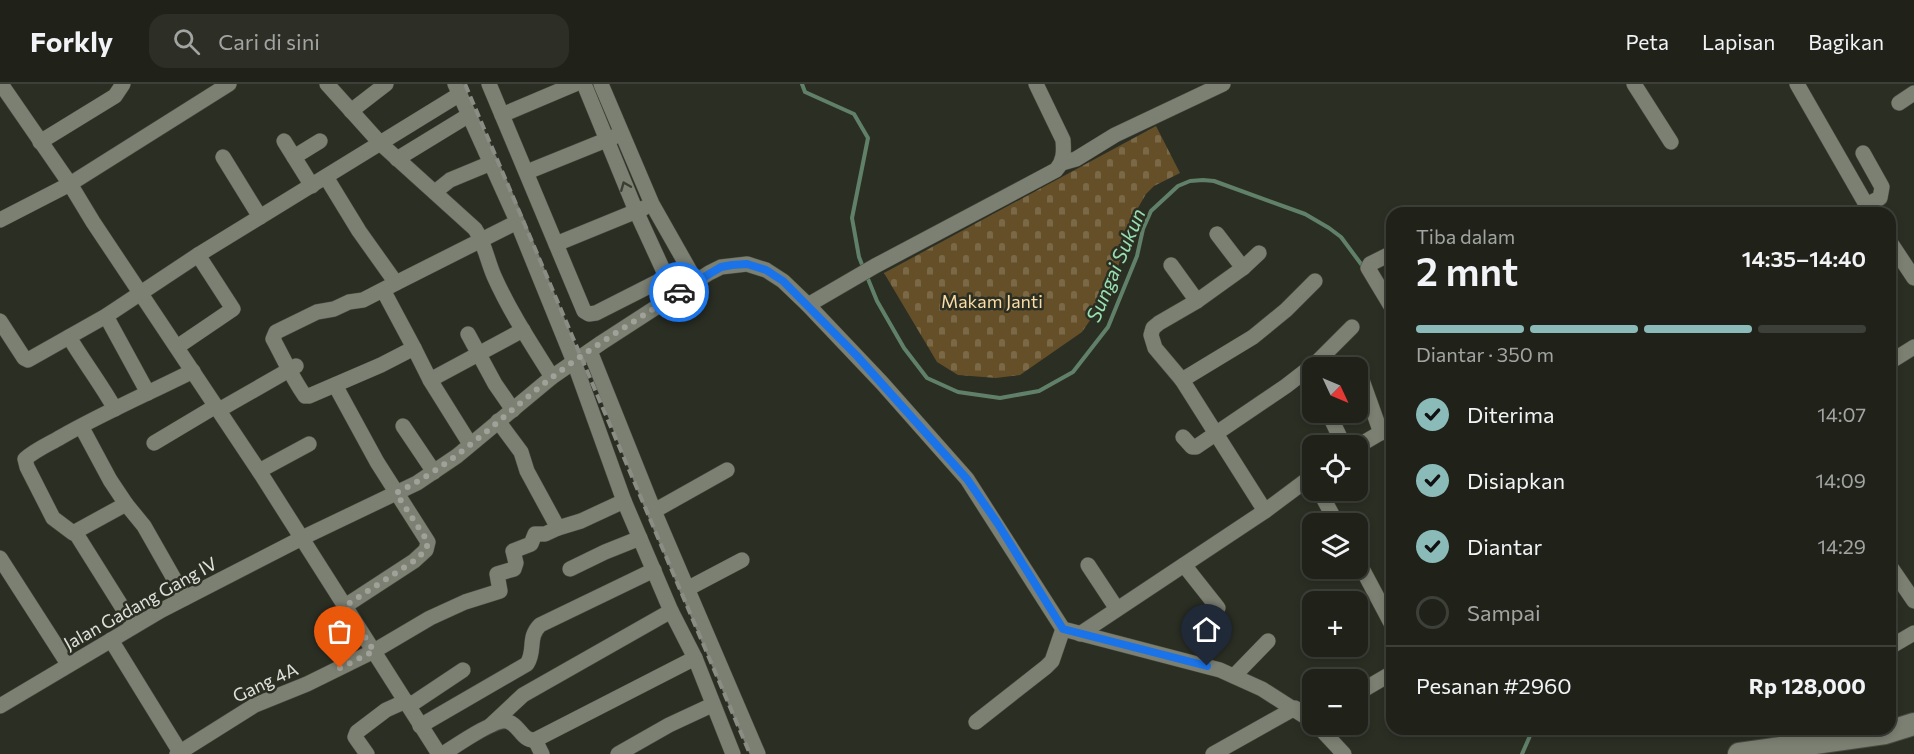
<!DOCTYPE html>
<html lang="id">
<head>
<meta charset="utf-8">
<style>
  body { margin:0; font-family:Commissioner,sans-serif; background:#2d2f27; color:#f1f3f6; height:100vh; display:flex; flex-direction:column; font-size:22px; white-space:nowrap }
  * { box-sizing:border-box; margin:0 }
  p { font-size:20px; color:#a2a4a2 }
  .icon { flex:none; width:33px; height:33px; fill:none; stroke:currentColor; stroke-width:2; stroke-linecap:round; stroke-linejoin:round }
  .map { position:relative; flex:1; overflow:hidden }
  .drawer { position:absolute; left:1386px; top:123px; width:510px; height:528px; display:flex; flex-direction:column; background:#20221a; border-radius:18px; box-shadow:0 3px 9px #0003,0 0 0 2px #3d3f39 }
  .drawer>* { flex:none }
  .needle { width:39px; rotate:134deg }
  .controls { position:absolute; left:1302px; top:273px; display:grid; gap:12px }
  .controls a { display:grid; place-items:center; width:66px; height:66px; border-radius:12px; background:#20221a; box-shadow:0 3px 9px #0003,0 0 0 2px #3d3f39; font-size:30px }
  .pin { position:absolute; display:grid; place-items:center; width:51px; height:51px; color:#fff; margin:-62px -26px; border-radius:50% 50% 50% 0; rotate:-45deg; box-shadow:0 0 6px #0007 }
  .pin .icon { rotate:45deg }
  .courier { position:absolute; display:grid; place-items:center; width:60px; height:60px; margin:-30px; border:4px solid #1a73e8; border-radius:50%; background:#fff; color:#222; box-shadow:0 2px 8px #0007 }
  .summary em { font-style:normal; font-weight:600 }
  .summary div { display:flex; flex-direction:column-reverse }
  .summary { display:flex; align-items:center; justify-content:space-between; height:102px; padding:0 30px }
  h1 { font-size:39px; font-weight:600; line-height:45px }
  .bar { display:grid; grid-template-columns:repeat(4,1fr); gap:9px 6px; align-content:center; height:72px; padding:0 30px }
  .bar i { height:8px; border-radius:4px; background:#3d3f39 }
  .bar .selected { background:#8bbbb9 }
  .bar p { grid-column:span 4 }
  .line { display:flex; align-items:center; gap:15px; padding:0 30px; border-top:2px solid #3d3f39 }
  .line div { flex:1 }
  ol { padding:0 30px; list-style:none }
  li { display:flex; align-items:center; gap:18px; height:66px }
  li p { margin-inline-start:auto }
  li .icon { padding:6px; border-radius:50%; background:#8bbbb9; color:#111; stroke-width:4 }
  li:last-child { color:#a2a4a2 }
  li i { width:33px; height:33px; border:3px solid #3d3f39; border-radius:50% }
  header { display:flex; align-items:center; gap:36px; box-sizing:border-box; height:84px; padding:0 30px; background:#20221a; border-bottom:2px solid #3d3f39 }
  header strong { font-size:28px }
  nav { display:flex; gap:33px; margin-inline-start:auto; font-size:21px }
  .search { width:420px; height:54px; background:#2d2f27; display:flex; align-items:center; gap:15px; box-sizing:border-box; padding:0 21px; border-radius:18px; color:#a2a4a2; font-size:22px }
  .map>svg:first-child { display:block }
  .cemetery { fill:url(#cemetery-stones) }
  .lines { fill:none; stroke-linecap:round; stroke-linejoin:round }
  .stream { stroke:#60806a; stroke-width:4 }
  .street-casing { stroke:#494b42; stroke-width:16 }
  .secondary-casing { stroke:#494b42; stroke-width:24 }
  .street { stroke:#7c8073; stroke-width:15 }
  .secondary { stroke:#7c8073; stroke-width:22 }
  .rail { stroke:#8a8d84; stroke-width:4; stroke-dasharray:9 4.5; stroke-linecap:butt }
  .oneway { stroke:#3b3e33 }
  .done { stroke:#a0a29a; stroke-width:6; stroke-dasharray:0 10.8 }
  .route { stroke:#1a73e8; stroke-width:8 }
  .labels { text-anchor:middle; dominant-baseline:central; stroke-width:5; stroke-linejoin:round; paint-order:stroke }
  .park-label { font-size:18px; fill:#fcdca5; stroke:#2b2e23 }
  .street-label { font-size:18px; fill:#dfe1da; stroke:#2b2e23 }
  .water-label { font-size:20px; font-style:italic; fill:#97e0b0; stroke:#2b2e23 }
</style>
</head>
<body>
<header>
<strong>Forkly</strong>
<div class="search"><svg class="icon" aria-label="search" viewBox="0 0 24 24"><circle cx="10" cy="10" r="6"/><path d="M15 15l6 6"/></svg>Cari di sini</div>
<nav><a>Peta</a><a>Lapisan</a><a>Bagikan</a></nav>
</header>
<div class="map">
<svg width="1914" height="670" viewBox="0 0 1914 670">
  <defs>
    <pattern id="cemetery-stones" width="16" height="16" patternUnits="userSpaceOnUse" patternTransform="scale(1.5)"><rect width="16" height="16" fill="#644f29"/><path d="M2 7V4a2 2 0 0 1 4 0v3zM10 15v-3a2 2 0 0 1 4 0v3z" fill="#7a6847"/></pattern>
  </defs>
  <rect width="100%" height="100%" fill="#2b2e23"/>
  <polygon class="cemetery" points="1156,42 1180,89 1154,102 1146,110 1124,148 1121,174 1110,207 1082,248 1020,291 996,294 958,291 937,278 884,189"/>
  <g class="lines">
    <g class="stream">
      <polyline points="802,0 805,8 854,30 868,54 852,134 859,173 863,183"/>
      <polyline points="866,190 877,217 904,264 927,294 958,308 1000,314 1039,307 1073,288 1108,243 1137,172 1143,145 1151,127 1178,102 1190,97 1203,96 1214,97 1305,130 1329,144 1341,153 1364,184"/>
      <polyline points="1522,670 1533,645"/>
    </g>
    <defs>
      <g id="street">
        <polyline points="1,0 70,100 93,138 259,387 439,670"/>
        <path d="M327 0 381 60 475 145C485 160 487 176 494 192 510 228 532 261 552 293"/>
        <polyline points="455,0 516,135 574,278 624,417 671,527 695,574 733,670"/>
        <polyline points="489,0 584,227 589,230 596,229 667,193 686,181"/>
        <polyline points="584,0 636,127 670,201"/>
        <polyline points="601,0 652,120 690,187"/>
        <polyline points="1634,0 1671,58"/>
        <polyline points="1797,0 1871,129"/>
        <polyline points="1899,19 1914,9"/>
        <polyline points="351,27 386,0"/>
        <polyline points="502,31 575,0"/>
        <polyline points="284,57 312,102"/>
        <polyline points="40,58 115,12 123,0"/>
        <polyline points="1863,69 1882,103 1880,114 1866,121"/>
        <polyline points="223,73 260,133"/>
        <polyline points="294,73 320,57"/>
        <polyline points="397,75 469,31"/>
        <polyline points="1062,79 1076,75 1115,51 1223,0"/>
        <polyline points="527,88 616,52"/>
        <polyline points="326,93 359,147 396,199"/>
        <polyline points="435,108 450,96 491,79"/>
        <polyline points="0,136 70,100 229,0"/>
        <polyline points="1217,150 1243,184 1197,217 1159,239 1153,244 1151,251 1155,264 1182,296 1265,427"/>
        <polyline points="1890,158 1914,194"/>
        <polyline points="556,160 644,124"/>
        <polyline points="1392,169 1370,180 1368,184 1392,224"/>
        <polyline points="1171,181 1197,217"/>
        <polyline points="1243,184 1259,169"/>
        <path d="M383 206 414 264 381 281 309 312H305C292 294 284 275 273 255L276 248 317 228 334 225 349 218 363 216 396 199 517 138"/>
        <path d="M808 221 875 182 1056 86C1064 77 1064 68 1063 56L1036 0"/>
        <polyline points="106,232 148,309"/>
        <polyline points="0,237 24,274 28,276 106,232 198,171 460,10"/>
        <polyline points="468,250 495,300 513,326"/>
        <path d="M69 253C84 278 101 300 115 325"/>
        <polyline points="177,263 233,225 198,171"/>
        <polyline points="414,264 430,296 523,246"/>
        <polyline points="590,267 654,427 758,670"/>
        <polyline points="1890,278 1914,263"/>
        <polyline points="1358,285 1381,349"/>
        <polyline points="430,296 470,360"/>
        <polyline points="1182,296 1253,253 1286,226 1315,197"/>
        <polyline points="335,301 377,378 428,458 426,466 414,477 345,522"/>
        <polyline points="219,326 296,282"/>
        <polyline points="1328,328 1344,362"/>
        <path d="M81 342 110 396 126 420 73 449 53 434 27 383 25 375C35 366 49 360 61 353 103 329 149 309 193 287"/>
        <polyline points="403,342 434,388"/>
        <polyline points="1183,353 1192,363 1196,363 1286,302 1317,278 1352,243"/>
        <polyline points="154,359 216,322"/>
        <polyline points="1358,362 1392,342"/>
        <polyline points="259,387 309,360"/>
        <polyline points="1319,406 1337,440"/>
        <polyline points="126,420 144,442 185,514"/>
        <polyline points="654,427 727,386"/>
        <polyline points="558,444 581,437 624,417"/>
        <polyline points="75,448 134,542"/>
        <polyline points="0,474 68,580"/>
        <polyline points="1358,477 1392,541"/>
        <polyline points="1088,481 1117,525"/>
        <polyline points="1184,481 1218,524"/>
        <polyline points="1890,482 1914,517"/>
        <polyline points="570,485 605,468 640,454"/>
        <polyline points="687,505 742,476"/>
        <polyline points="1080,550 1265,427 1312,392"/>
        <polyline points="111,556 180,668"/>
        <polyline points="1890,563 1914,549"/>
        <polyline points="1234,592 1268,557"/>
        <polyline points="1358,609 1392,589"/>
        <polyline points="0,622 160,527 302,454 417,399 457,372 552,293 601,259 709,189 721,183 747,180 766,186 783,197 808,221 882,299 967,395 1063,545 1220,586 1262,605 1312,637"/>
        <polyline points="409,622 463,586"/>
        <polyline points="976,638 1046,583 1052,577 1063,545"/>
        <polyline points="1316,640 1344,670"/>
        <polyline points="491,641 523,611 671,527"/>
        <path d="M420 642 527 580C536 566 527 554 540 541L654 486"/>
        <polyline points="177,670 255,621 307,600 374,567 430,534 465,518 500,507 497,490 514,485 516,479 513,467 531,460 535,450 545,450 558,444 527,387 521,368 498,337"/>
        <polyline points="367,670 355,653 357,648 386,626 406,617"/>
        <path d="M443 670C454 663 498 632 509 638 520 642 522 657 535 656"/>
        <polyline points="542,670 535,656 695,574"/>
        <polyline points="618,670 669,641 712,621"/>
        <polyline points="1213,670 1295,624"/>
      </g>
      <polyline id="secondary" points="1739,670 1885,649 1914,640"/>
    </defs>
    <use href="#street" class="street-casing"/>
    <use href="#secondary" class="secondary-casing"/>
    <use href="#street" class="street"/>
    <use href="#secondary" class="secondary"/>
    <polyline class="rail" points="465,0 750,670"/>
  </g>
  <defs><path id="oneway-chevron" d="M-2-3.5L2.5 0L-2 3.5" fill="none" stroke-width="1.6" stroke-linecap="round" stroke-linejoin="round" transform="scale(1.5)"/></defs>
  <use class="oneway" href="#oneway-chevron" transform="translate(625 102) rotate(-112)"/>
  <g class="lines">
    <path class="done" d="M340 584 374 567 345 522 414 477 426 466 428 458 396 409C454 381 500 334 550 295 591 263 636 237 679 208"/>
    <polyline class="route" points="679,208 721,183 732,181 747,180 766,186 783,197 857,272 967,395 998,440 1063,545 1207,582"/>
  </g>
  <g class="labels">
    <g class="park-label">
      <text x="992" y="217">Makam Janti</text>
    </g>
    <g class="street-label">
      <text transform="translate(140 519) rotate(-29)">Jalan Gadang Gang IV</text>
      <text transform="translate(265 598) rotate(-25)">Gang 4A</text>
    </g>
    <g class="water-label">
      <text transform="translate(1115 181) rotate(-67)">Sungai Sukun</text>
    </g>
  </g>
</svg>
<div class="controls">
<a><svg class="needle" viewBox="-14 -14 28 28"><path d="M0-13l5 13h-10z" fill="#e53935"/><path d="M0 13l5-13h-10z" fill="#a2a4a2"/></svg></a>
<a><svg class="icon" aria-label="locate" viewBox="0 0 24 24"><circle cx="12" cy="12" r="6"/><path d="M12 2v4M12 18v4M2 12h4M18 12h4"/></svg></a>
<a><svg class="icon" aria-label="layers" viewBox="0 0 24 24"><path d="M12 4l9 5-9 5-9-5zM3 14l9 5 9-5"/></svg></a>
<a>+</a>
<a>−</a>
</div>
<div class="pin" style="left:340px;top:584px;background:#ea580c"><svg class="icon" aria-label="bag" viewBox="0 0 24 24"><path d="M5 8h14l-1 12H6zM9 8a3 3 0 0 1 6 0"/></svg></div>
<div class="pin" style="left:1207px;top:582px;background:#1f2937"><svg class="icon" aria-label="home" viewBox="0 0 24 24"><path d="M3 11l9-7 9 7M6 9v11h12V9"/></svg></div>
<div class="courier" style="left:679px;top:208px"><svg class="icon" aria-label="car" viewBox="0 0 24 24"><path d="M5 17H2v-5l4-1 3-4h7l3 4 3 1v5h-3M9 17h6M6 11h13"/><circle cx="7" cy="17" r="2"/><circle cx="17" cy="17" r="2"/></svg></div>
<section class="drawer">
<div class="summary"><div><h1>2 mnt</h1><p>Tiba dalam</p></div><em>14:35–14:40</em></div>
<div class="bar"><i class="selected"></i><i class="selected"></i><i class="selected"></i><i></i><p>Diantar · 350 m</p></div>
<ol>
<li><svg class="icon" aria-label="check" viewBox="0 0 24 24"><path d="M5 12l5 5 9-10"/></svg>Diterima<p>14:07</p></li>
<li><svg class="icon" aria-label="check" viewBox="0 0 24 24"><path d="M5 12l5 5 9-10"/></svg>Disiapkan<p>14:09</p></li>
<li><svg class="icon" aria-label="check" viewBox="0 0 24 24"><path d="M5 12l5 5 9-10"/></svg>Diantar<p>14:29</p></li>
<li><i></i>Sampai</li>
</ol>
<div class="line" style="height:78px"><div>Pesanan #2960</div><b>Rp 128,000</b></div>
</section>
</div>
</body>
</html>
